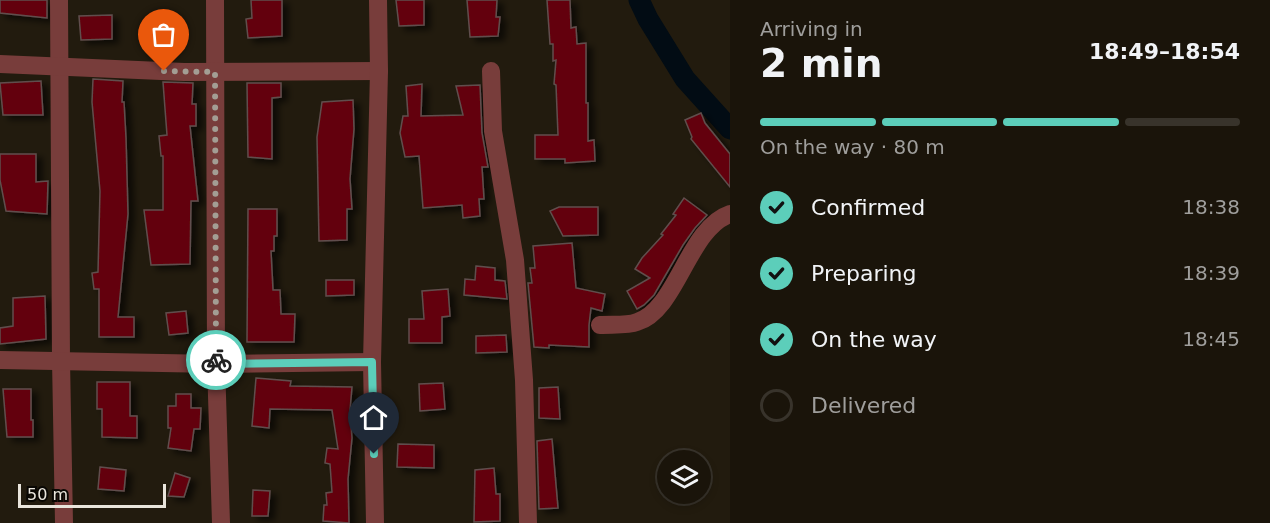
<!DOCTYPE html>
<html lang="en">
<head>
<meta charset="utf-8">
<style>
  body { margin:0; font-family:"DejaVu Sans",sans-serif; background:#272118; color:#f1f3f6; height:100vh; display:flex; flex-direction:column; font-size:22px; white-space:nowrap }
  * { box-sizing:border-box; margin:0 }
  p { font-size:20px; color:#9f9e9c }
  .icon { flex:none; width:33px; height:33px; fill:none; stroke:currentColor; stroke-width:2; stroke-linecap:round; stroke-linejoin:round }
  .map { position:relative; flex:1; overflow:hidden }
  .panel { display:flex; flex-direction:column; background:#1a140a; width:540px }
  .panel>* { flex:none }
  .buttons { position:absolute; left:657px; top:450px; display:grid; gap:12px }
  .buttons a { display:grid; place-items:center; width:54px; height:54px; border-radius:50%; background:#1a140a; box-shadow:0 3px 9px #0003,0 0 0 2px #38332b; font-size:30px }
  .scale { position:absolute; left:18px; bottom:15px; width:148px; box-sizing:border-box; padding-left:6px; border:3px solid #e9e5dc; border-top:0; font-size:16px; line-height:21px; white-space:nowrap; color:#e9e5dc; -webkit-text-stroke:4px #090703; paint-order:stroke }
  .pin { position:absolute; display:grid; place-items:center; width:51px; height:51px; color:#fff; margin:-62px -26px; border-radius:50% 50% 50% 0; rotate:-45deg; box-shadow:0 0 6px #0007 }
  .pin .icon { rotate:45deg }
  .courier { position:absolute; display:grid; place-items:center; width:60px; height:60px; margin:-30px; border:4px solid #5cceba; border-radius:50%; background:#fff; color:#222; box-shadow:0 2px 8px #0007 }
  .summary em { font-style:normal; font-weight:800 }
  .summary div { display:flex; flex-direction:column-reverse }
  .summary { display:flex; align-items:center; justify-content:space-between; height:102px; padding:0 30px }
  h1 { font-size:39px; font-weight:800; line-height:45px }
  .bar { display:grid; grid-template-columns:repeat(4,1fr); gap:9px 6px; align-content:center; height:72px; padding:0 30px }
  .bar i { height:8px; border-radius:4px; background:#38332b }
  .bar .on { background:#5cceba }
  .bar p { grid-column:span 4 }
  ol { padding:0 30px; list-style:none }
  li { display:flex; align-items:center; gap:18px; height:66px }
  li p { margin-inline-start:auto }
  li .icon { padding:6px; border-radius:50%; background:#5cceba; color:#111; stroke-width:4 }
  li:last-child { color:#9f9e9c }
  li i { width:33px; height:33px; border:3px solid #38332b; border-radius:50% }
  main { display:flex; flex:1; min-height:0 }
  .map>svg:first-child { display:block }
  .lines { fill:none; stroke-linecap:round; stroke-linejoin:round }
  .canal { stroke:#020c14; stroke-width:21 }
  .building { fill:#63020b; stroke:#614e4d; stroke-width:1.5; filter:url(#shadow) }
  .minor { stroke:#783d3b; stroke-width:18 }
  .done { stroke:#a39e94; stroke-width:6; stroke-dasharray:0 10.8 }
  .route { stroke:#5cceba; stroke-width:8 }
</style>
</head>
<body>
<main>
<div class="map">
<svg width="730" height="523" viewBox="0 0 730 523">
  <defs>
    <filter id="shadow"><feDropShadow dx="6" dy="4" stdDeviation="3" flood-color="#0009"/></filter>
  </defs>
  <rect width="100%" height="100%" fill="#221b0e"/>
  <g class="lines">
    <polyline class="canal" points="639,0 648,19 685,79 730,129"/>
  </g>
  <g class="building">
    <polygon points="0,0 47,0 47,18 0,13"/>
    <polygon points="251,0 282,0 282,36 248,38 246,19 252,18"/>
    <polygon points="396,0 424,0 424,25 399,26"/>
    <polygon points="467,0 497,0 496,17 500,17 498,36 470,37"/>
    <polygon points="547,0 570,0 571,28 576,27 577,44 586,43 586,103 588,103 588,141 594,140 595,161 565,163 565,159 535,159 535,135 558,135 556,85 554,84 556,60 553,61 553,44 550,44"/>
    <polygon points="112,15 112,39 81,40 79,16"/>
    <polygon points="93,79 123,81 122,102 124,102 126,138 128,214 118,317 134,317 134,337 99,337 99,289 94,289 92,273 98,272 100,191 92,102"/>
    <polygon points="41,81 43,115 3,115 0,83"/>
    <polygon points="163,82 193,83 192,104 196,104 196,126 190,126 198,201 191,201 190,264 151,265 144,210 163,210 163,156 161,156 159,136 167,135"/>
    <polygon points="247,83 281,83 281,97 272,98 272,159 248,157"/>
    <polygon points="422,84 421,116 463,115 456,86 480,85 482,133 488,167 482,167 484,199 479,199 480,216 463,218 462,205 423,208 419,156 405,157 400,133 403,116 408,116 406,86"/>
    <polygon points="353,100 354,129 350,179 352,209 347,209 347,240 319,241 317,137 322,102"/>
    <polygon points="701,113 705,123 730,154 730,187 691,139 692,137 685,120"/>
    <polygon points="0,154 36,154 36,182 48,181 47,214 6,211 0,180"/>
    <polygon points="684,198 707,215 695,228 683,245 654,295 644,305 637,309 627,291 650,278 635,269 642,258 663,235 661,234 676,215 673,214"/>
    <polygon points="559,207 598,207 598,235 563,236 550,211"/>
    <polygon points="248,209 277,209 277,236 274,236 274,251 271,251 273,290 280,290 281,314 295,314 294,342 247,342"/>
    <polygon points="572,243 576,288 605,294 602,311 591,308 589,325 589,347 549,345 549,348 534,347 528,283 532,283 530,268 535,268 533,246"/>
    <polygon points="476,266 495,268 495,280 505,281 507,299 464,295 465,279 475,280"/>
    <polygon points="326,280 354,280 354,295 326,296"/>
    <polygon points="448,289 450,316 442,317 442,343 409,343 409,319 424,319 422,291"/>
    <polygon points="45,296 46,339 0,344 0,328 13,326 13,298"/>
    <polygon points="186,311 188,333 169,335 166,313"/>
    <polygon points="506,335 507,352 476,353 476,336"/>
    <polygon points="256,378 291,381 290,386 352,387 350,410 352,438 348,479 349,523 323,521 324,505 327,505 326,493 332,492 330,464 325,463 327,448 338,449 332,410 270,409 269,428 252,426"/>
    <polygon points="97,382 130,382 130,416 137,416 137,438 102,437 102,409 97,409"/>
    <polygon points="443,383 445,409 420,411 419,384"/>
    <polygon points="558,387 560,419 539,418 539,388"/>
    <polygon points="3,389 31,389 31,420 33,420 33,437 7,437"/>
    <polygon points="176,394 191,394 191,408 201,408 200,429 194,429 191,451 168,448 171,428 168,428 168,406 176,406"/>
    <polygon points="552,439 558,508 539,509 537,441"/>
    <polygon points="398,444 434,445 434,468 397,467"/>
    <polygon points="100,467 126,470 124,491 98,489"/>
    <polygon points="494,468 496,494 500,494 500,521 474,522 475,470"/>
    <polygon points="175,473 190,478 184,497 168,496"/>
    <polygon points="253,490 270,491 268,516 252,516"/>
  </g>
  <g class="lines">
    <g class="minor">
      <polyline points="59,0 61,360 64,523"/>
      <polyline points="215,0 216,364 221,523"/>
      <polyline points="0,64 184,72 379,71"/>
      <polyline points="491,71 493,131 515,260 524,380 528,523"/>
      <path d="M600 325C611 324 627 326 637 322 677 310 688 228 730 214"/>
      <polyline points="0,360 216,364 372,362"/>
      <polyline points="375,523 372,362 379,71 378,0"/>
    </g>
  </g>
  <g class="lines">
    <polyline class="done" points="164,71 215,72 216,360"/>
    <polyline class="route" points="216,360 216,364 372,362 374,454"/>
  </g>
</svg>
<div class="buttons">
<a><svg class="icon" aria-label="layers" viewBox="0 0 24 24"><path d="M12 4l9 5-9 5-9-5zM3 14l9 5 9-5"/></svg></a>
</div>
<div class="scale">50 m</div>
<div class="pin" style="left:164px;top:71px;background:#ea580c"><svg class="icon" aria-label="bag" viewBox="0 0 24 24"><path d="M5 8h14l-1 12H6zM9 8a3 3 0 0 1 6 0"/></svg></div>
<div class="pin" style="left:374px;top:454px;background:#1f2937"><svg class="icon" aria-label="home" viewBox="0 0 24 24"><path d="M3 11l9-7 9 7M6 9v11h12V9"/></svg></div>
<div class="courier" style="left:216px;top:360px"><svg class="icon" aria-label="bike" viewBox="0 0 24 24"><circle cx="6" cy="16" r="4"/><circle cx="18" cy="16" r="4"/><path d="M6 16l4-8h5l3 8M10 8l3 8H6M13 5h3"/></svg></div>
</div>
<section class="panel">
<div class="summary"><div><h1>2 min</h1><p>Arriving in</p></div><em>18:49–18:54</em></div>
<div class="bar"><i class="on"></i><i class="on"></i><i class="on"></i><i></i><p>On the way · 80 m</p></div>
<ol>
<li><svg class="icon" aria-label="check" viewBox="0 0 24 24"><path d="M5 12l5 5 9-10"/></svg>Confirmed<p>18:38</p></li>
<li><svg class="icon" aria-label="check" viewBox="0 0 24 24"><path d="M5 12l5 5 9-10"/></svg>Preparing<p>18:39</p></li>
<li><svg class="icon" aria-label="check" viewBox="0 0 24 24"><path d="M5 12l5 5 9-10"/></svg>On the way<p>18:45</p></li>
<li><i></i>Delivered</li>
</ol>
</section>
</main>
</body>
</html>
